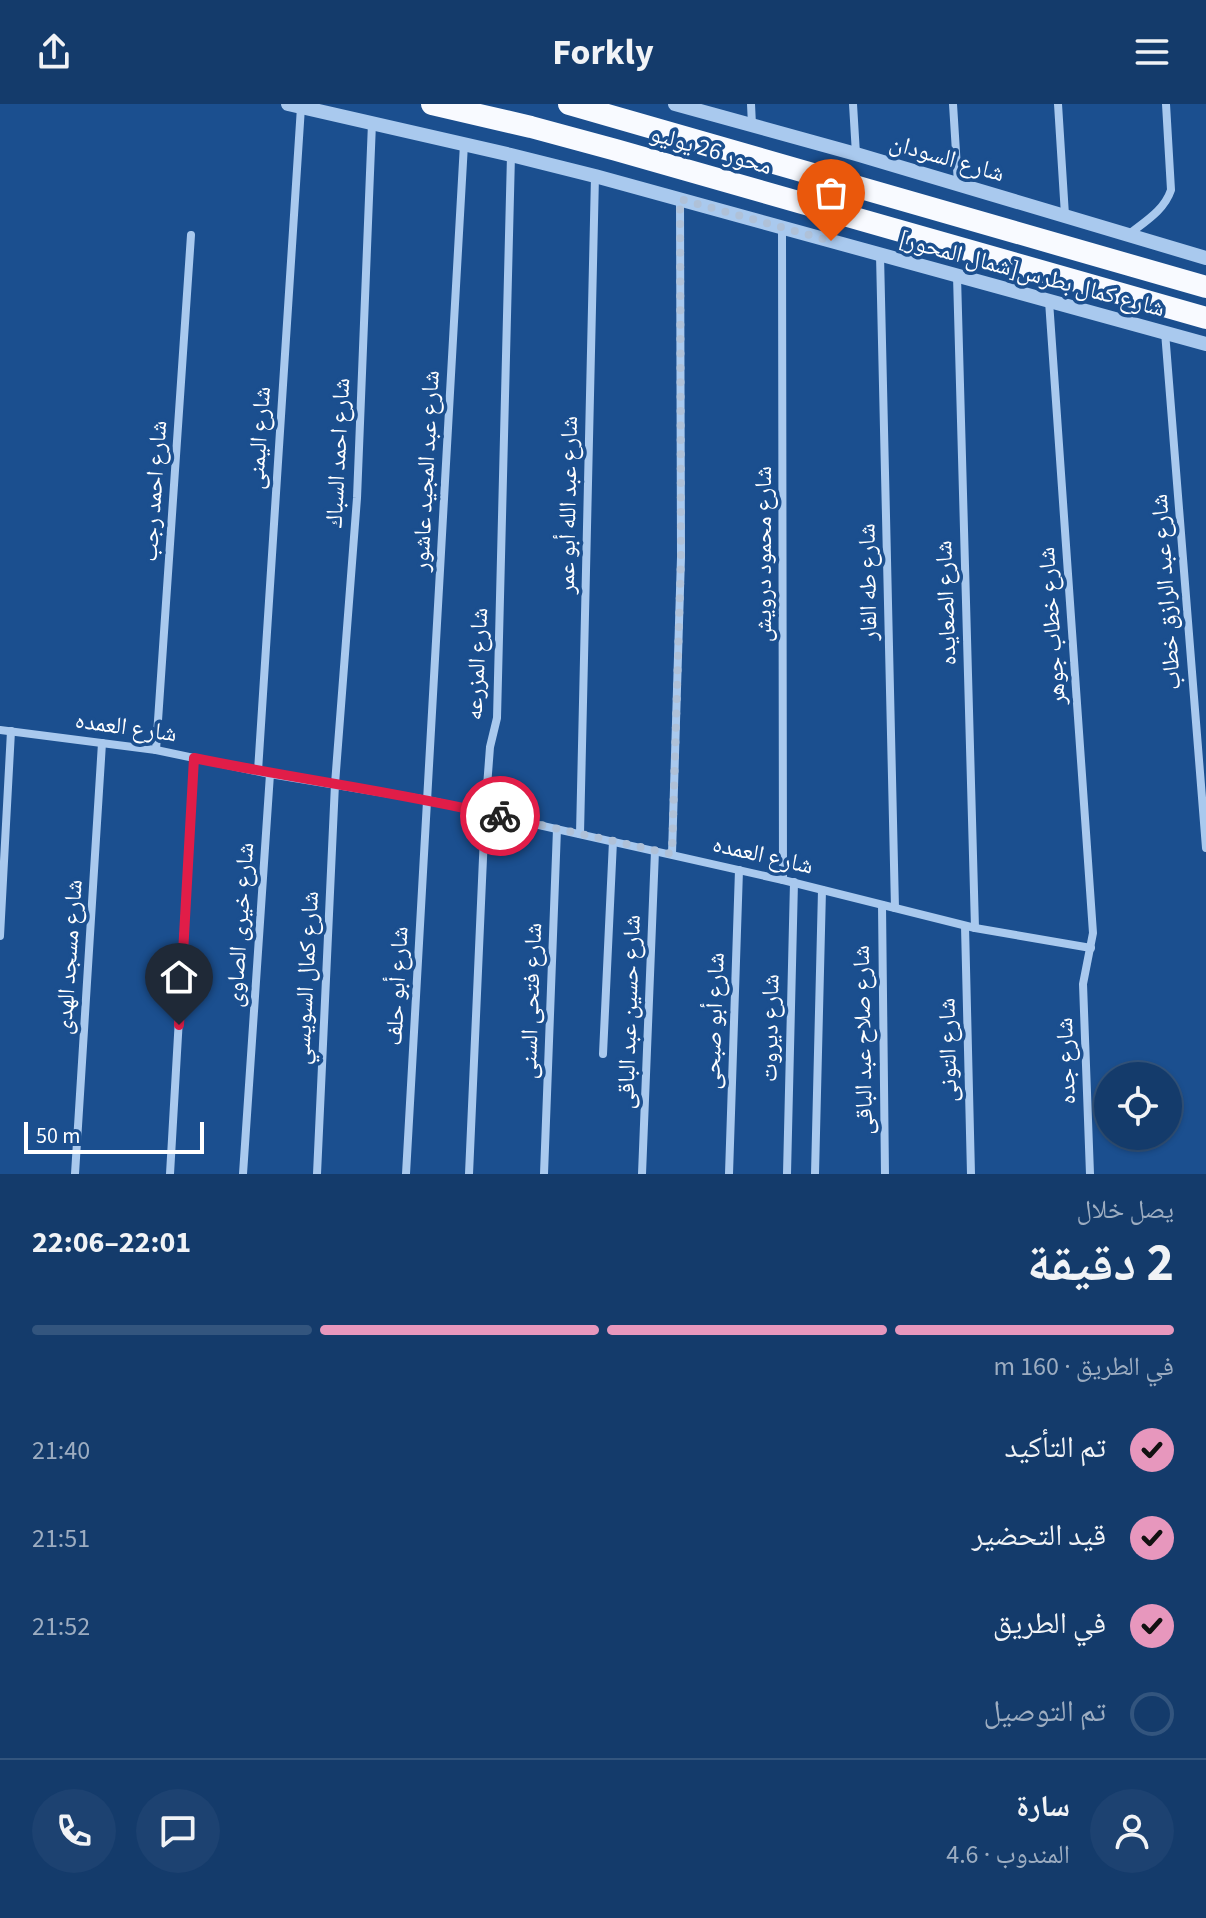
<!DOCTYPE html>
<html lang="ar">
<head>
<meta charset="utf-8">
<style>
  body { margin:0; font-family:"Source Sans 3","Noto Naskh Arabic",sans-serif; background:#1d4271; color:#f1f3f6; direction:rtl; height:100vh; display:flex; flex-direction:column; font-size:30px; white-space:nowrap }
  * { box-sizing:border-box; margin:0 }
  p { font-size:26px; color:#9dadc1 }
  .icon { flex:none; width:44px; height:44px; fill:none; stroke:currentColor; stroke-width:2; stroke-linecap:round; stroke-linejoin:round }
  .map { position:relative; height:1070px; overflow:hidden; direction:ltr }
  .panel { display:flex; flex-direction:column; background:#143b6b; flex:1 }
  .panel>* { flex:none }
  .tools { position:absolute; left:1094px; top:958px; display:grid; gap:16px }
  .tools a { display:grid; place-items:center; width:88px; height:88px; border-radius:50%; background:#143b6b; box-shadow:0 2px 6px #0004,0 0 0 2px #33557e; font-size:40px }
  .scale { position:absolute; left:24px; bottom:20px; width:180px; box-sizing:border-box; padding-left:8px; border:4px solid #fff; border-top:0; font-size:22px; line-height:28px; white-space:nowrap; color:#fff; -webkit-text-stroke:6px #1b4f8f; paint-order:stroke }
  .pin { position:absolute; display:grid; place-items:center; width:68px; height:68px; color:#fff; margin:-82px -34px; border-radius:50% 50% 50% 0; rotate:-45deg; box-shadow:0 0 8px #0007 }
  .pin .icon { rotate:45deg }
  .courier { position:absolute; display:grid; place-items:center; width:80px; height:80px; margin:-40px; border:6px solid #e11d48; border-radius:50%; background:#fff; color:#222; box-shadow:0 2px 10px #0007 }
  .summary em { font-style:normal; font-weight:700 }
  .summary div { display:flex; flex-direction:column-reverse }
  .summary { display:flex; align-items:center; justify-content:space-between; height:136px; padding:0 32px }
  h1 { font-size:52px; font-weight:700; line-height:60px }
  .bar { display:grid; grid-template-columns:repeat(4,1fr); gap:12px 8px; align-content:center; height:96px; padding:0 32px }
  .bar i { height:10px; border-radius:6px; background:#33557e }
  .bar .on { background:#e797bd }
  .bar p { grid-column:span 4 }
  .line { display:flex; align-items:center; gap:20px; padding:0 32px; border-top:2px solid #33557e }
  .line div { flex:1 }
  .round { display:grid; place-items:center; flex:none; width:84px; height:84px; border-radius:42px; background:#1d4271 }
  ol { padding:0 32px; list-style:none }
  li { display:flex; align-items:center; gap:24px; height:88px }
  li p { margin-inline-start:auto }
  li .icon { padding:8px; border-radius:50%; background:#e797bd; color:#111; stroke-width:4 }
  li:last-child { color:#9dadc1 }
  li i { width:44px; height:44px; border:4px solid #33557e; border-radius:50% }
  header { display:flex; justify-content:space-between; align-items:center; height:104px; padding:0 32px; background:#143b6b; font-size:36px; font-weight:700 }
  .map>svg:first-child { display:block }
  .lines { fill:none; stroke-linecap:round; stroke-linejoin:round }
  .minor { stroke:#a9c9ee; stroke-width:8 }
  .tertiary { stroke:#a9c9ee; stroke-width:14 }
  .trunk { stroke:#f8faff; stroke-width:22 }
  .done { stroke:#afc1d8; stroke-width:8; stroke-dasharray:0 14.4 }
  .route { stroke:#e11d48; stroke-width:10 }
  .labels { text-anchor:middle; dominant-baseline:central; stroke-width:7; stroke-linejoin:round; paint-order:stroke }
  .street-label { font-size:24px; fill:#fff; stroke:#1b4f8f }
</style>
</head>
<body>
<header><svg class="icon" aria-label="menu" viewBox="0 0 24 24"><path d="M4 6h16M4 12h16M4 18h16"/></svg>Forkly<svg class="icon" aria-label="share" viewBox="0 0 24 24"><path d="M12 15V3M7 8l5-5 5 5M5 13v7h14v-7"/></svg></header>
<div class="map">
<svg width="1206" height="1070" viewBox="0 0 1206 1070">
  <rect width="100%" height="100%" fill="#1b4f8f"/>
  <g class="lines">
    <g class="minor">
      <polyline points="751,0 752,21"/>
      <polyline points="853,0 856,50"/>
      <polyline points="953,0 958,80"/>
      <polyline points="1058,0 1065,111"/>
      <polyline points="782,124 783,776"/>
      <path d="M1128 131C1144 118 1164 107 1171 86L1166 0"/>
      <polyline points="880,151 895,804"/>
      <polyline points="957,172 975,824"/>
      <polyline points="1049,197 1093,829 1083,880 1090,1070"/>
      <polyline points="1165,228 1206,744"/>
      <polyline points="0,626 156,646 270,670 427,696 783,776 975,824 1091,844"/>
      <polyline points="156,646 191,131"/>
      <polyline points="258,667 301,3"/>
      <polyline points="580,730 595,72"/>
      <polyline points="672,750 681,453 680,95"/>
      <polyline points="882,801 885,1070"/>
      <polyline points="965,822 971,1070"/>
      <polyline points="0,832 11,627"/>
      <polyline points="603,950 613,737"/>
      <polyline points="75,1070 102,639"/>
      <polyline points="170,1070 194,654"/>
      <polyline points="243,1070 270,670"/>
      <polyline points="317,1070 335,680 357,394 372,19"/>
      <polyline points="406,1070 464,40"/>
      <polyline points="469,1070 485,709 490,643 497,614 511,51"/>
      <polyline points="544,1070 557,725"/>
      <polyline points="642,1070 655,747"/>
      <polyline points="729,1070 739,766"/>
      <polyline points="787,1070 794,778"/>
      <polyline points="815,1070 822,786"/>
    </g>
    <g class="tertiary">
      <polyline points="288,0 511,51 595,72 1206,240"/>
      <polyline points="675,0 856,50 1206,154"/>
    </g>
    <g class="trunk">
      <polyline points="432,0 531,23 616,46 1206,214"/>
      <polyline points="569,0 1206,183"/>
    </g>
  </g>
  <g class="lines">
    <polyline class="done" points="500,712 672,750 681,453 680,95 831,137"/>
    <path class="route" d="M179 921 194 654C296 675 399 688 500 712"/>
  </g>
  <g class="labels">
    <g class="street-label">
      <text transform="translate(711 46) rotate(16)">محور 26 يوليو</text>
      <text transform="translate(947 54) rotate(16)">شارع السودان</text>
      <text transform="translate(1032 170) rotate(15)">شارع كمال بطرس[شمال المحور]</text>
      <text transform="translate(259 334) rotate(-86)">شارع اليمنى</text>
      <text transform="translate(338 349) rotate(-87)">شارع احمد السباك</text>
      <text transform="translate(426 367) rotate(-87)">شارع عبد المجيد عاشور</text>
      <text transform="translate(154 387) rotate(-86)">شارع احمد رجب</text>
      <text transform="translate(568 401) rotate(-89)">شارع عبد الله أبو عمر</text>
      <text transform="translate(763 450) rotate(-90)">شارع محمود درويش</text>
      <text transform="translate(868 478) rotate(-91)">شارع طه الفار</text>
      <text transform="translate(1166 488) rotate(-94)">شارع عبد الرازق خطاب</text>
      <text transform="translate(946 499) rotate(-92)">شارع الصعايده</text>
      <text transform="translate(1052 522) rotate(-94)">شارع خطاب جوهر</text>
      <text transform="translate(477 560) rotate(-87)">شارع المزرعه</text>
      <text transform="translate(126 623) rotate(8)">شارع العمده</text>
      <text transform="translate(763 751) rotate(13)">شارع العمده</text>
      <text transform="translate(240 821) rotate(-86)">شارع خيرى الصاوى</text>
      <text transform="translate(69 853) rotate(-86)">شارع مسجد الهدى</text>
      <text transform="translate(306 874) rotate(-87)">شارع كمال السويسي</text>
      <text transform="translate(397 882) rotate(-87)">شارع أبو حلف</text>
      <text transform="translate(531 897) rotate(-88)">شارع فتحى السنى</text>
      <text transform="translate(629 908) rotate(-88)">شارع حسين عبد الباقى</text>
      <text transform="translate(714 917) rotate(-88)">شارع أبو صبحى</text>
      <text transform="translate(770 924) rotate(-89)">شارع ديروت</text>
      <text transform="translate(863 936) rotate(-91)">شارع صلاح عبد الباقى</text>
      <text transform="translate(948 946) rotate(-91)">شارع التونى</text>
      <text transform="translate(1066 957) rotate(-92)">شارع جده</text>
    </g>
  </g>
</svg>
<div class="tools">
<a><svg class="icon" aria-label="locate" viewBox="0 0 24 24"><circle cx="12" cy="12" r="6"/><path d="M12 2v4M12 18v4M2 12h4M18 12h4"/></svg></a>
</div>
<div class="scale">50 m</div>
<div class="pin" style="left:831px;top:137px;background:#ea580c"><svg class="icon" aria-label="bag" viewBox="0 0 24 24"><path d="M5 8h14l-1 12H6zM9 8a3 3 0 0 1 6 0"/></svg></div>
<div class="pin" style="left:179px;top:921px;background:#1f2937"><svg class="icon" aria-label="home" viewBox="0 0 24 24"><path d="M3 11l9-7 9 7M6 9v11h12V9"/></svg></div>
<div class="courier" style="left:500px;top:712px"><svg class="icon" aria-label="bike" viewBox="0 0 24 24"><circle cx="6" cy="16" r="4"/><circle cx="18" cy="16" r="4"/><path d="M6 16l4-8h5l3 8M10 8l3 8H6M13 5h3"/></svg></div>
</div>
<section class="panel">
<div class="summary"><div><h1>2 دقيقة</h1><p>يصل خلال</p></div><em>22:01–22:06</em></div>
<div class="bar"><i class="on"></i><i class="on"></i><i class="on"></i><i></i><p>في الطريق · 160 m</p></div>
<ol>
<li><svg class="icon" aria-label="check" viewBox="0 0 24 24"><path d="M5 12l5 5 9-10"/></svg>تم التأكيد<p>21:40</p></li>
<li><svg class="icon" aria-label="check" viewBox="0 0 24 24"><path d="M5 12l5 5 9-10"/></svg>قيد التحضير<p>21:51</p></li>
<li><svg class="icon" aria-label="check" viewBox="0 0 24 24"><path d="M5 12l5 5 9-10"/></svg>في الطريق<p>21:52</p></li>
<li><i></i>تم التوصيل</li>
</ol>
<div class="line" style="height:144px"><a class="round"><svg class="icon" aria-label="person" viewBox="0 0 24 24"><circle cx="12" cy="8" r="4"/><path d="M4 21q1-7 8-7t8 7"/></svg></a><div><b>سارة</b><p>المندوب · 4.6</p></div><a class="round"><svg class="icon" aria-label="chat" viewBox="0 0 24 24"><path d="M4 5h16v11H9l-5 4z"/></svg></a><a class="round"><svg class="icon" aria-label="phone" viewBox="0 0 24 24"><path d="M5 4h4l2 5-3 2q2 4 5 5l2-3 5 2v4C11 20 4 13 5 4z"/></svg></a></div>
</section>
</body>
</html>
